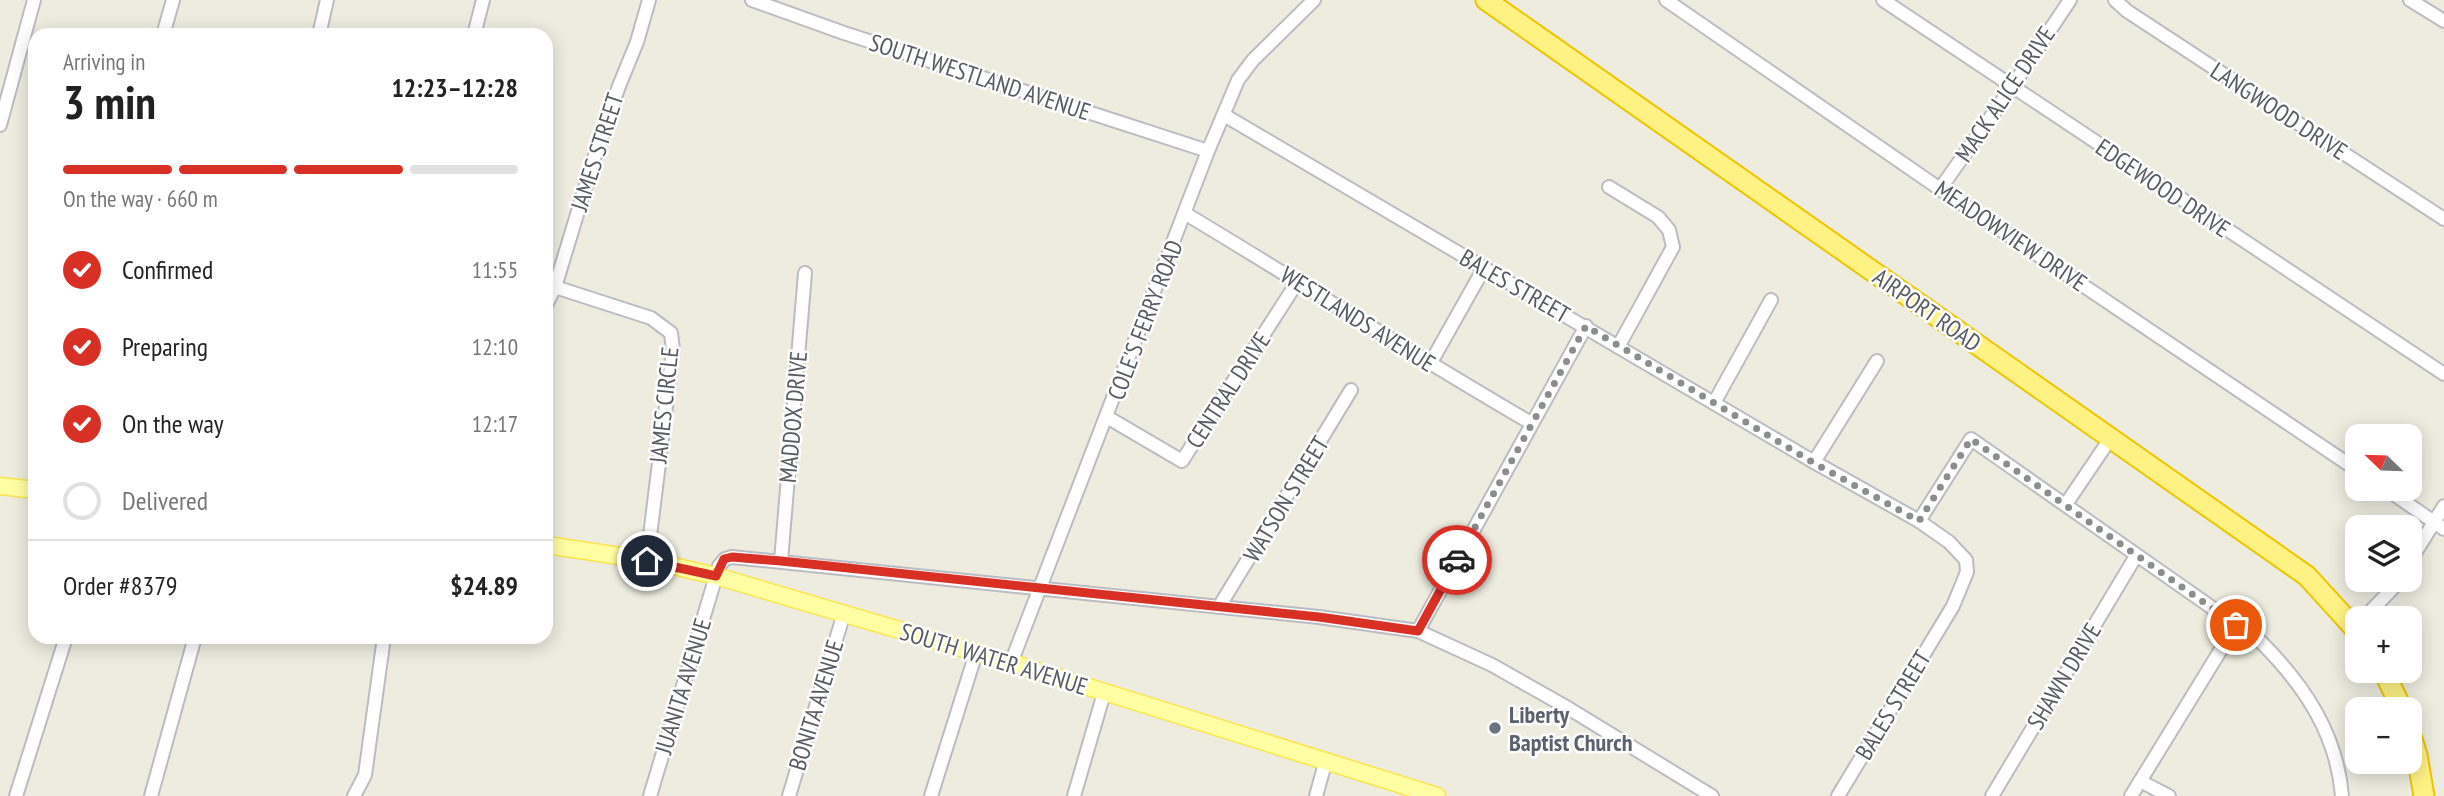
<!DOCTYPE html>
<html lang="en">
<head>
<meta charset="utf-8">
<style>
  body { margin:0; font-family:"PT Sans Narrow",sans-serif; background:#f2f2f2; color:#222; height:100vh; display:flex; flex-direction:column; font-size:26px; white-space:nowrap }
  * { box-sizing:border-box; margin:0 }
  p { font-size:23px; color:#767676 }
  .icon { flex:none; width:38px; height:38px; fill:none; stroke:currentColor; stroke-width:2; stroke-linecap:round; stroke-linejoin:round }
  .map { position:relative; flex:1; overflow:hidden }
  .sheet { position:absolute; left:28px; top:28px; width:525px; height:616px; display:flex; flex-direction:column; background:#fff; border-radius:21px; box-shadow:0 4px 18px #0003 }
  .sheet>* { flex:none }
  .needle { width:46px; rotate:293deg }
  .fabs { position:absolute; left:2345px; top:424px; display:grid; gap:14px }
  .fabs a { display:grid; place-items:center; width:77px; height:77px; border-radius:14px; background:#fff; box-shadow:0 4px 18px #0003; font-size:35px }
  .pin { position:absolute; display:grid; place-items:center; width:60px; height:60px; color:#fff; margin:-30px; border:4px solid #fff; border-radius:50%; box-shadow:0 2px 7px #0007 }
  .courier { position:absolute; display:grid; place-items:center; width:70px; height:70px; margin:-35px; border:5px solid #d93025; border-radius:50%; background:#fff; color:#222; box-shadow:0 2px 9px #0007 }
  .headline em { font-style:normal; font-weight:600 }
  .headline div { display:flex; flex-direction:column-reverse }
  .headline { display:flex; align-items:center; justify-content:space-between; height:119px; padding:0 35px }
  h1 { font-size:46px; font-weight:600; line-height:52px }
  .bar { display:grid; grid-template-columns:repeat(4,1fr); gap:10px 7px; align-content:center; height:84px; padding:0 35px }
  .bar i { height:9px; border-radius:5px; background:#e0e0e0 }
  .bar .current { background:#d93025 }
  .bar p { grid-column:span 4 }
  .line { display:flex; align-items:center; gap:18px; padding:0 35px; border-top:2px solid #e0e0e0 }
  .line div { flex:1 }
  ol { padding:0 35px; list-style:none }
  li { display:flex; align-items:center; gap:21px; height:77px }
  li p { margin-inline-start:auto }
  li .icon { padding:7px; border-radius:50%; background:#d93025; color:#fff; stroke-width:4 }
  li:last-child { color:#767676 }
  li i { width:38px; height:38px; border:4px solid #e0e0e0; border-radius:50% }
  .map>svg:first-child { display:block }
  .lines { fill:none; stroke-linecap:round; stroke-linejoin:round }
  .minor-casing { stroke:#babcc2; stroke-width:16 }
  .major-casing { stroke:#fbe44a; stroke-width:19 }
  .highway-casing { stroke:#ecc500; stroke-width:23 }
  .minor { stroke:#fff; stroke-width:12 }
  .major { stroke:#fffea2; stroke-width:16 }
  .highway { stroke:#fff284; stroke-width:19 }
  .done { stroke:#8c8e8e; stroke-width:7; stroke-dasharray:0 12.6 }
  .route { stroke:#d93025; stroke-width:9 }
  .worship-dot { fill:#6b7280; stroke:#fff; stroke-width:2.5 }
  .labels { text-anchor:middle; dominant-baseline:central; stroke-width:5; stroke-linejoin:round; paint-order:stroke }
  .street-label { font-size:24px; fill:#585b62; stroke:#fff }
  .worship-label { font-size:24px; font-weight:bold; fill:#5b616d; stroke:#fff; text-anchor:start }
</style>
</head>
<body>
<div class="map">
<svg width="2444" height="796" viewBox="0 0 2444 796">
  <rect width="100%" height="100%" fill="#edecdf"/>
  <g class="lines">
    <defs>
      <g id="minor">
        <polyline points="752,0 844,33 1208,151"/>
        <polyline points="1666,0 1940,189 2357,470"/>
        <polyline points="1883,0 2444,374"/>
        <polyline points="2115,0 2127,11 2444,219"/>
        <polyline points="2410,0 2444,21"/>
        <polyline points="163,35 173,0"/>
        <polyline points="319,35 327,0"/>
        <polyline points="474,35 483,0"/>
        <polyline points="1224,115 1814,462 1919,521 1949,542 1966,560 1967,572 1953,606 1838,796"/>
        <polyline points="0,125 34,0"/>
        <polyline points="1609,187 1658,217 1669,230 1673,247 1618,347"/>
        <polyline points="1940,189 2012,87 2070,0"/>
        <path d="M1186 214C1301 283 1414 355 1531 423"/>
        <polyline points="555,287 651,318 671,333 673,350 647,560"/>
        <polyline points="546,305 555,287 596,152 619,86 637,42 649,0"/>
        <polyline points="1430,364 1484,268"/>
        <polyline points="1714,403 1771,300"/>
        <polyline points="1107,417 1182,461 1298,281"/>
        <polyline points="1814,462 1877,361"/>
        <polyline points="2385,488 2444,529"/>
        <polyline points="2066,504 2110,439"/>
        <path d="M1919 521 1971 439 2261 642C2304 685 2337 734 2342 796"/>
        <polyline points="781,561 805,273"/>
        <polyline points="2410,561 2444,506"/>
        <polyline points="1219,607 1351,390"/>
        <polyline points="2364,618 2393,588 2399,579"/>
        <polyline points="1418,631 1586,326"/>
        <polyline points="1011,663 1208,151 1238,80 1253,60 1314,0"/>
        <polyline points="2140,781 2169,796"/>
        <polyline points="16,796 66,637"/>
        <polyline points="151,796 195,637"/>
        <polyline points="354,796 365,775 384,637"/>
        <polyline points="650,796 719,566 725,559 732,557 1319,617 1418,631 1492,665 1568,708 1712,796"/>
        <polyline points="789,796 844,613"/>
        <polyline points="931,796 976,653"/>
        <polyline points="1074,796 1104,693"/>
        <polyline points="1316,796 1326,760"/>
        <polyline points="1992,796 2136,556"/>
        <polyline points="2131,796 2236,625"/>
      </g>
      <g id="major">
        <polyline points="0,486 35,490"/>
        <polyline points="546,545 647,560 716,576 1015,664 1437,796"/>
      </g>
      <g id="highway">
        <polyline points="1486,0 2307,576 2357,631"/>
        <polyline points="2383,670 2402,709"/>
        <polyline points="2410,733 2417,755 2424,796"/>
      </g>
    </defs>
    <use href="#minor" class="minor-casing"/>
    <use href="#major" class="major-casing"/>
    <use href="#highway" class="highway-casing"/>
    <use href="#minor" class="minor"/>
    <use href="#major" class="major"/>
    <use href="#highway" class="highway"/>
  </g>
  <g class="lines">
    <polyline class="done" points="1457,560 1586,326 1814,463 1919,521 1971,439 2236,625"/>
    <polyline class="route" points="647,561 716,576 724,559 732,557 781,561 1319,617 1418,631 1457,560"/>
  </g>
  <circle class="worship-dot" cx="1495" cy="728" r="7"/>
  <g class="labels">
    <g class="street-label">
      <text transform="translate(980 77) rotate(18)">SOUTH WESTLAND AVENUE</text>
      <text transform="translate(2005 94) rotate(-56)">MACK ALICE DRIVE</text>
      <text transform="translate(2279 111) rotate(33)">LANGWOOD DRIVE</text>
      <text transform="translate(597 152) rotate(-72)">JAMES STREET</text>
      <text transform="translate(2163 188) rotate(34)">EDGEWOOD DRIVE</text>
      <text transform="translate(2011 236) rotate(34)">MEADOWVIEW DRIVE</text>
      <text transform="translate(1515 286) rotate(30)">BALES STREET</text>
      <text transform="translate(1927 310) rotate(35)">AIRPORT ROAD</text>
      <text transform="translate(1358 319) rotate(32)">WESTLANDS AVENUE</text>
      <text transform="translate(1145 320) rotate(-69)">COLE'S FERRY ROAD</text>
      <text transform="translate(1228 390) rotate(-57)">CENTRAL DRIVE</text>
      <text transform="translate(664 405) rotate(-84)">JAMES CIRCLE</text>
      <text transform="translate(793 417) rotate(-85)">MADDOX DRIVE</text>
      <text transform="translate(1286 499) rotate(-59)">WATSON STREET</text>
      <text transform="translate(994 659) rotate(17)">SOUTH WATER AVENUE</text>
      <text transform="translate(2064 676) rotate(-59)">SHAWN DRIVE</text>
      <text transform="translate(683 686) rotate(-73)">JUANITA AVENUE</text>
      <text transform="translate(816 705) rotate(-73)">BONITA AVENUE</text>
      <text transform="translate(1893 705) rotate(-59)">BALES STREET</text>
    </g>
    <g class="worship-label">
      <text x="1509" y="714">Liberty<tspan x="1509" dy="28">Baptist Church</tspan></text>
    </g>
  </g>
</svg>
<div class="fabs">
<a><svg class="needle" viewBox="-14 -14 28 28"><path d="M0-13l5 13h-10z" fill="#e53935"/><path d="M0 13l5-13h-10z" fill="#767676"/></svg></a>
<a><svg class="icon" aria-label="layers" viewBox="0 0 24 24"><path d="M12 4l9 5-9 5-9-5zM3 14l9 5 9-5"/></svg></a>
<a>+</a>
<a>−</a>
</div>
<div class="pin" style="left:2236px;top:625px;background:#ea580c"><svg class="icon" aria-label="bag" viewBox="0 0 24 24"><path d="M5 8h14l-1 12H6zM9 8a3 3 0 0 1 6 0"/></svg></div>
<div class="pin" style="left:647px;top:561px;background:#1f2937"><svg class="icon" aria-label="home" viewBox="0 0 24 24"><path d="M3 11l9-7 9 7M6 9v11h12V9"/></svg></div>
<div class="courier" style="left:1457px;top:560px"><svg class="icon" aria-label="car" viewBox="0 0 24 24"><path d="M5 17H2v-5l4-1 3-4h7l3 4 3 1v5h-3M9 17h6M6 11h13"/><circle cx="7" cy="17" r="2"/><circle cx="17" cy="17" r="2"/></svg></div>
<section class="sheet">
<div class="headline"><div><h1>3 min</h1><p>Arriving in</p></div><em>12:23–12:28</em></div>
<div class="bar"><i class="current"></i><i class="current"></i><i class="current"></i><i></i><p>On the way · 660 m</p></div>
<ol>
<li><svg class="icon" aria-label="check" viewBox="0 0 24 24"><path d="M5 12l5 5 9-10"/></svg>Confirmed<p>11:55</p></li>
<li><svg class="icon" aria-label="check" viewBox="0 0 24 24"><path d="M5 12l5 5 9-10"/></svg>Preparing<p>12:10</p></li>
<li><svg class="icon" aria-label="check" viewBox="0 0 24 24"><path d="M5 12l5 5 9-10"/></svg>On the way<p>12:17</p></li>
<li><i></i>Delivered</li>
</ol>
<div class="line" style="height:91px"><div>Order #8379</div><b>$24.89</b></div>
</section>
</div>
</body>
</html>
